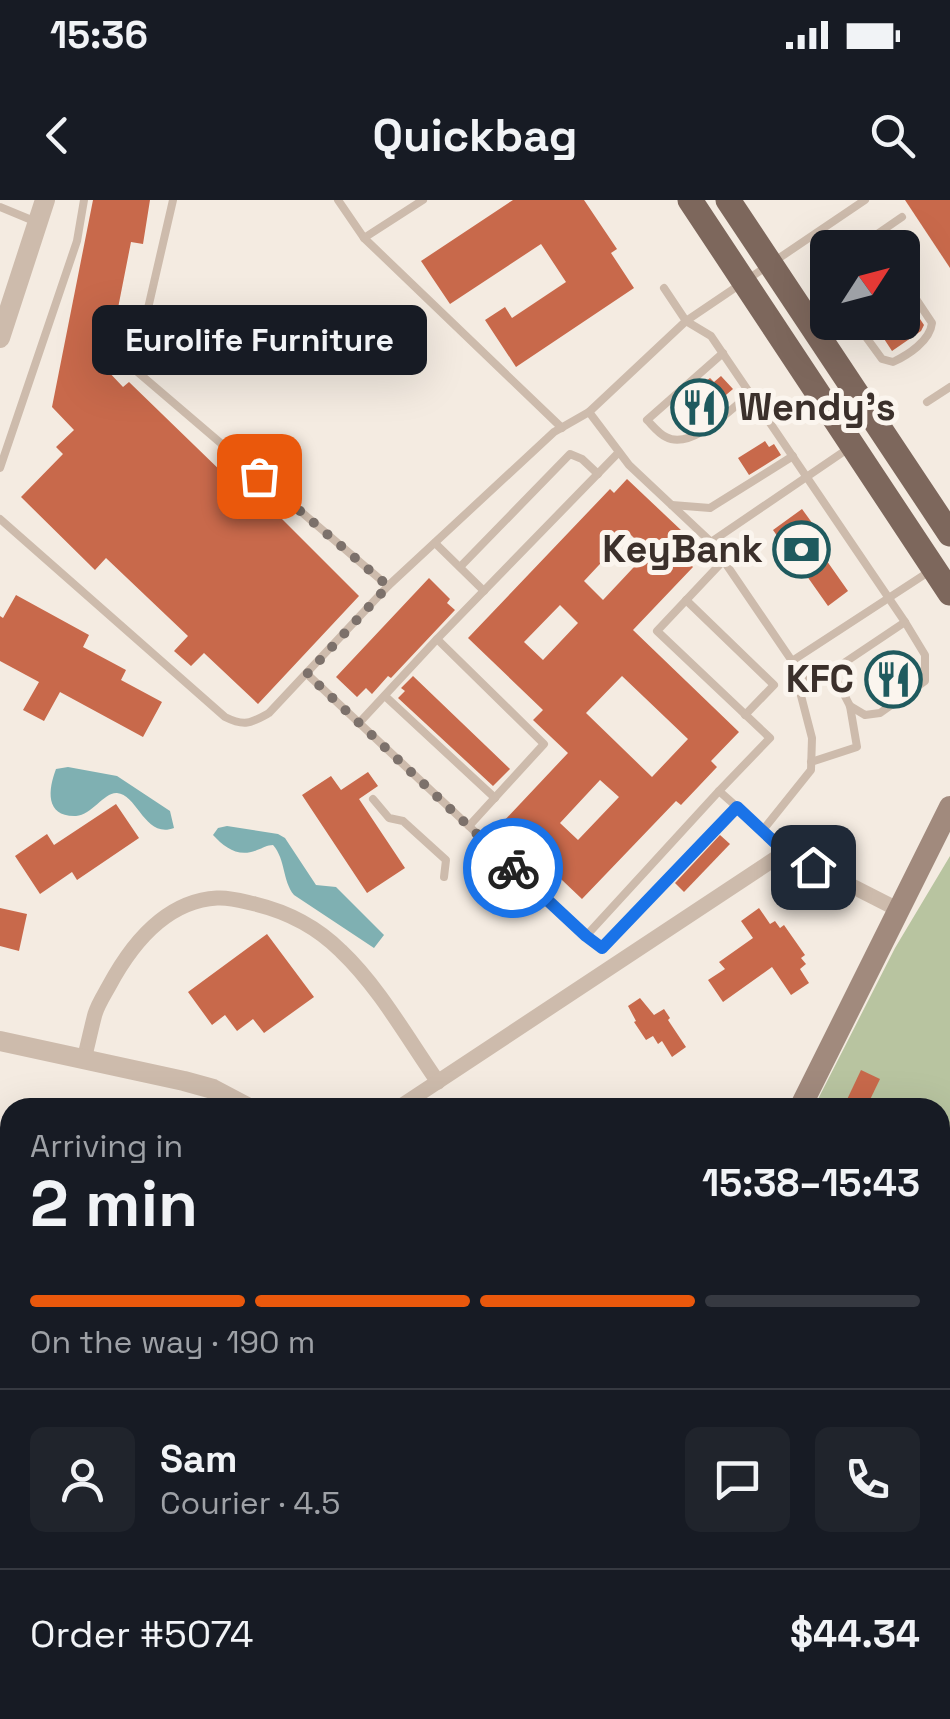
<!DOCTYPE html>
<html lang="en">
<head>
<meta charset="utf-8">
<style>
  body { margin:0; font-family:"Space Grotesk",sans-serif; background:#20242c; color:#f1f3f6; height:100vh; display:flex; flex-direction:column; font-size:38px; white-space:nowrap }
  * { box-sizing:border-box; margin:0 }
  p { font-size:32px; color:#9ea1a6 }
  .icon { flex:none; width:55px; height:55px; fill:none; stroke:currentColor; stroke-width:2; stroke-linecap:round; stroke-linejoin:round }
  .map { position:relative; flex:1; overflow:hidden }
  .drawer { position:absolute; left:0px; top:898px; width:950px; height:622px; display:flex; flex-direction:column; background:#171b24; border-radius:30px 30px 0 0; box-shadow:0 10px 40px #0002 }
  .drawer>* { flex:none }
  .needle { width:65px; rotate:54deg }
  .tools { position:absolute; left:810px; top:30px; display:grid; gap:20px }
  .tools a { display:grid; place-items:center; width:110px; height:110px; border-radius:15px; background:#171b24; box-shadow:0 10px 40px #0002; font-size:50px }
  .pin { position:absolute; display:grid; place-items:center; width:85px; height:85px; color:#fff; margin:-42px; border-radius:20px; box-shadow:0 5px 15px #0006 }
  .courier { position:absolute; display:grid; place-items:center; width:100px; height:100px; margin:-50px; border:8px solid #1a73e8; border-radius:50%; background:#fff; color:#222; box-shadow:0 2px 12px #0007 }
  .bubble { position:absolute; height:70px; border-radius:15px; background:#171b24; box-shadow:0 10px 40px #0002; font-size:32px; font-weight:600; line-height:70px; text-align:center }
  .overview em { font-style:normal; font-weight:600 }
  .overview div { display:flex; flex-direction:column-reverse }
  .overview { display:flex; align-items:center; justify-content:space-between; height:170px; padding:0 30px }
  h1 { font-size:65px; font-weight:600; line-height:75px }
  .bar { display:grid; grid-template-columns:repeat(4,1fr); gap:15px 10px; align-content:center; height:120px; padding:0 30px }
  .bar i { height:12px; border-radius:8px; background:#363941 }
  .bar .active { background:#ea580c }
  .bar p { grid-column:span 4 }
  .line { display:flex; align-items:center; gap:25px; padding:0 30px; border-top:2px solid #363941 }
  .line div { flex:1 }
  .round { display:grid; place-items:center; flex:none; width:105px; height:105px; border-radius:15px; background:#20242c }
  .status { display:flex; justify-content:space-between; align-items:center; height:70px; padding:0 50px; background:#171b24; direction:ltr }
  .status svg { height:28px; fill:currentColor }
  header { display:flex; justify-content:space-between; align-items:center; height:130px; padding:0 30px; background:#171b24; font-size:45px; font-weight:600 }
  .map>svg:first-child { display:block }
  .green { fill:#b8c4a0 }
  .water { fill:#7fb0b2 }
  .building { fill:#c8694b; fill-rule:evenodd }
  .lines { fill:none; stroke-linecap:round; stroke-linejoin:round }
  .service { stroke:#cdbbac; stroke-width:8 }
  .minor { stroke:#cdbbac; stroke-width:15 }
  .tertiary { stroke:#cdbbac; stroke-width:20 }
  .secondary { stroke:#a18a7d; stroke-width:22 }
  .primary { stroke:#7d675c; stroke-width:25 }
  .done { stroke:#7c716b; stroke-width:10; stroke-dasharray:0 18 }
  .route { stroke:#1a73e8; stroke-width:12 }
  .labels { text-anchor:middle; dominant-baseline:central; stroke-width:10; stroke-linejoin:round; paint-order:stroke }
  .poi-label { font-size:38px; font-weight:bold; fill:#3b302b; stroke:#fbf5ee; text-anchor:end }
</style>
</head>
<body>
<div class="status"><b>15:36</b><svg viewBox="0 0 49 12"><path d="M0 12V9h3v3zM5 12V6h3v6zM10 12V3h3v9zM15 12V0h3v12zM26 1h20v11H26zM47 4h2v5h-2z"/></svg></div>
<header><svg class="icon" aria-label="back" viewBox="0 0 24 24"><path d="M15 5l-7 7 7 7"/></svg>Quickbag<svg class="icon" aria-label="search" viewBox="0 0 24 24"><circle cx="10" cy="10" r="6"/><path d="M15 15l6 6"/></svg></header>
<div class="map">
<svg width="950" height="1519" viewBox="0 0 950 1519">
  <rect width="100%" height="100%" fill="#f4ebe1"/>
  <polygon class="green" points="950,656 950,1519 479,1519 486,1510 940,1510 940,908 814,907 895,748"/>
  <g class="water">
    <path d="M68 567 117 576 170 611 174 628C145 639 138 595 117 593 104 592 92 615 76 616 45 617 48 590 56 569Z"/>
    <path d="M227 626 278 634 285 638 316 685 336 687 384 735 374 748 294 695C282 680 286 660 273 645 267 645 263 648 257 650 239 658 225 648 213 635L218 628Z"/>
  </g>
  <g class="building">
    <polygon points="93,0 150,0 143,44 131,42 106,169 123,187 129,182 227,277 233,270 359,396 258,504 204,453 191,466 174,451 188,436 106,358 95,370 21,297 63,254 56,247 74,230 52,207"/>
    <polygon points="513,0 584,0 617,49 611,53 634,88 516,167 485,120 505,107 512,118 566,82 541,44 450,104 421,61"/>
    <polygon points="905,0 950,0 950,68"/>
    <polygon points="902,92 924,125 921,131 892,151 873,122 902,122"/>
    <polygon points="721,176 733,189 687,228 675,215 704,190 700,186 710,178 714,182"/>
    <polygon points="765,241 769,247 774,244 781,255 749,275 738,258"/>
    <path d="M627 279 701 349 688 362 693 367 633 430 739 532 711 561 717 567 681 605 676 601 582 699 502 623 568 553 533 520 543 510 468 438 610 289 614 293ZM629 333 648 352 603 400 584 381ZM560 405 578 423 543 460 524 442ZM622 476 688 539 652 577 586 513ZM600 580 619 597 578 640 560 623Z"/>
    <polygon points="802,309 818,331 810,337 848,391 828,406 804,372 796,378 788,366 795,361 773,330"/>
    <polygon points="429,378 450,399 447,403 455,410 391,478 388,476 372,494 366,488 357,497 336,477"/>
    <polygon points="16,395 89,435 83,447 126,470 121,480 162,502 143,537 60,492 44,521 23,510 39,482 0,461 0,416 3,418"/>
    <polygon points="904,455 918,477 896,492 894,489 880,499 867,480"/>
    <polygon points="413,476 510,569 493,586 398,498 405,491 401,488"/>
    <polygon points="368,572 378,586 359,599 405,668 367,693 302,595 331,576 341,590"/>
    <polygon points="116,604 139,638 77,680 72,672 40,694 15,656 47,634 54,645"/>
    <polygon points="720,635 730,644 684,692 675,683"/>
    <polygon points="0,708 27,714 19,751 0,746"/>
    <polygon points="759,708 770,724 775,721 780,728 784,725 805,755 801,758 806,764 800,769 809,783 791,795 772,767 723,802 708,780 725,769 719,762 753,738 741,721"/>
    <polygon points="267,734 314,797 264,833 253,819 237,831 225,815 212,825 188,792"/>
    <polygon points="640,798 654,815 664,809 670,818 668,820 686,847 672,857 662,841 658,844 653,836 646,840 634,822 636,821 628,806"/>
    <polygon points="861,870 880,879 866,908 843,908"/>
  </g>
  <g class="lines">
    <g class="service">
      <polyline points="173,0 134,169 388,386"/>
      <polyline points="338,0 364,38 562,228"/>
      <polyline points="0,7 34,21"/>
      <polyline points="364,38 423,0"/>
      <polyline points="857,48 902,17"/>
      <polyline points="828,74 828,79"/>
      <polyline points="664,88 686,121 711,136 905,422 832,471 798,482"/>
      <path d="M855 122 882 159 893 162C908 155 930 141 932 123L902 78"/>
      <path d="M723 153 647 220C653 226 659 234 666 237 691 251 731 209 751 193"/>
      <polyline points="927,202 950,187"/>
      <polyline points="589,212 629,265 711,342 792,461 812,538 811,570 763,630 785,652"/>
      <polyline points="0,268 77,41 84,0"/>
      <polyline points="672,305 710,308 793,256"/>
      <path d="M0 319 225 517C245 527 251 523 269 513L388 386 554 232 589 212 686 121 865 0"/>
      <polyline points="711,342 849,248"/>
      <polyline points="435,343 484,391"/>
      <polyline points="460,367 570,254 582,259 598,274"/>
      <polyline points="686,400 774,485 745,515"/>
      <polyline points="792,461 930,371"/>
      <polyline points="307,474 586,736 719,591 763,630"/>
      <polyline points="385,496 495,598"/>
      <polyline points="850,506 865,515 880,513 925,481 925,455 905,422"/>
      <polyline points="359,523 437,439"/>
      <polyline points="811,562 857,547 850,506 832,471"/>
      <polyline points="719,591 770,538 657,431 724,360"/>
      <polyline points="373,599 389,618 403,621 446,660 444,677"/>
      <polyline points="469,626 544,544 437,439 619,252"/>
      <polyline points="586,736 602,747 737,607"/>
      <polyline points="0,1192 10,1208"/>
    </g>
    <g class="minor">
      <path d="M84 859C88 844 91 829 95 814 98 804 104 795 109 786 131 745 165 701 217 698 230 697 242 701 255 704 288 712 317 727 341 751 379 787 408 839 438 882"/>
      <polyline points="398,908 785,652 899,710"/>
      <polyline points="0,1180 10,1174"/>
      <polyline points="0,1488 10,1503"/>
      <polyline points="136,1510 146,1519"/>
      <polyline points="293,1510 302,1519"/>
      <polyline points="384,1510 394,1519"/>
      <polyline points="81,1519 94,1510"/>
    </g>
    <g class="tertiary">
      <polyline points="0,138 45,0"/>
      <polyline points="0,841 184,881 213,889 249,908"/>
    </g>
    <g class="secondary">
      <polyline points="800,908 950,607"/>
      <polyline points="464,1519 471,1510"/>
    </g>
    <g class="primary">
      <polyline points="690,0 950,393"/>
      <polyline points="728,0 950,334"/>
    </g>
  </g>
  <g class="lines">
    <polyline class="done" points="259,276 388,386 307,474 513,668"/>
    <polyline class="route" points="513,668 586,736 602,748 737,607 785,652 813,667"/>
  </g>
  <defs>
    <symbol id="restaurant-ring" viewBox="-11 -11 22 22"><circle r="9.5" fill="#fbf5ee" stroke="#1f5a5e" stroke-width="1.5"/><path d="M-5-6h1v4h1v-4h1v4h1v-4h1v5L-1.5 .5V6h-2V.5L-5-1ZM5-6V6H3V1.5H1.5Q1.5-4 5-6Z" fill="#1f5a5e"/></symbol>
    <symbol id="bank-ring" viewBox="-11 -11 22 22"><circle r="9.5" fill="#fbf5ee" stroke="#1f5a5e" stroke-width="1.5"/><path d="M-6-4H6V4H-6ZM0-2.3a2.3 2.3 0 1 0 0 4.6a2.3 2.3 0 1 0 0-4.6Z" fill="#1f5a5e"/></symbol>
  </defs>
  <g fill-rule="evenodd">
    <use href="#restaurant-ring" x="668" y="176" width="63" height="63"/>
    <use href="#bank-ring" x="770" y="318" width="63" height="63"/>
    <use href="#restaurant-ring" x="862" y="448" width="63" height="63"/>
  </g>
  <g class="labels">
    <g class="poi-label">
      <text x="738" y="207" text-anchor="start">Wendy's</text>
      <text x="763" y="349">KeyBank</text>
      <text x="854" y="479">KFC</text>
    </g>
  </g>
</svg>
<div class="tools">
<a><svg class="needle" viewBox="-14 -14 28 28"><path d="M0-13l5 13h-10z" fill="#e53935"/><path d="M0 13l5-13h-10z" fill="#9ea1a6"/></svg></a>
</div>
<div class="pin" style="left:259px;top:276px;background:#ea580c"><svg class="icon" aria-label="bag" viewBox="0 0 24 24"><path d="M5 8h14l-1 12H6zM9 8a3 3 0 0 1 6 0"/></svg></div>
<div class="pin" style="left:813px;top:667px;background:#1f2937"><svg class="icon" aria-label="home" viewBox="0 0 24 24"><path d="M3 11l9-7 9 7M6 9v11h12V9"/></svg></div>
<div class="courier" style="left:513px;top:668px"><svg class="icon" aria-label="bike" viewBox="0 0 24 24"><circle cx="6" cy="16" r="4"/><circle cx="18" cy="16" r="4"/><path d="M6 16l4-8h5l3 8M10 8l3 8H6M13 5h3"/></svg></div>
<div class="bubble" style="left:92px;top:105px;width:335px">Eurolife Furniture</div>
<section class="drawer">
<div class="overview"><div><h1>2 min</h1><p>Arriving in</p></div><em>15:38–15:43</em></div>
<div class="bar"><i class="active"></i><i class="active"></i><i class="active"></i><i></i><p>On the way · 190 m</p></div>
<div class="line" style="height:180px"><a class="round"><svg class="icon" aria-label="person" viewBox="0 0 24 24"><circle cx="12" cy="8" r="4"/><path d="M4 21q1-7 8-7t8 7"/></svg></a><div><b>Sam</b><p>Courier · 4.5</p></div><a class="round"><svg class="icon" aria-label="chat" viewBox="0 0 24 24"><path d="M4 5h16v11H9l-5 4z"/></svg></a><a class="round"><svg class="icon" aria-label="phone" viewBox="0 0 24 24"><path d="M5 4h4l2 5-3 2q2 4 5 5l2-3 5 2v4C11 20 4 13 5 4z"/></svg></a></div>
<div class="line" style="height:130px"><div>Order #5074</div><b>$44.34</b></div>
</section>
</div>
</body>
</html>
